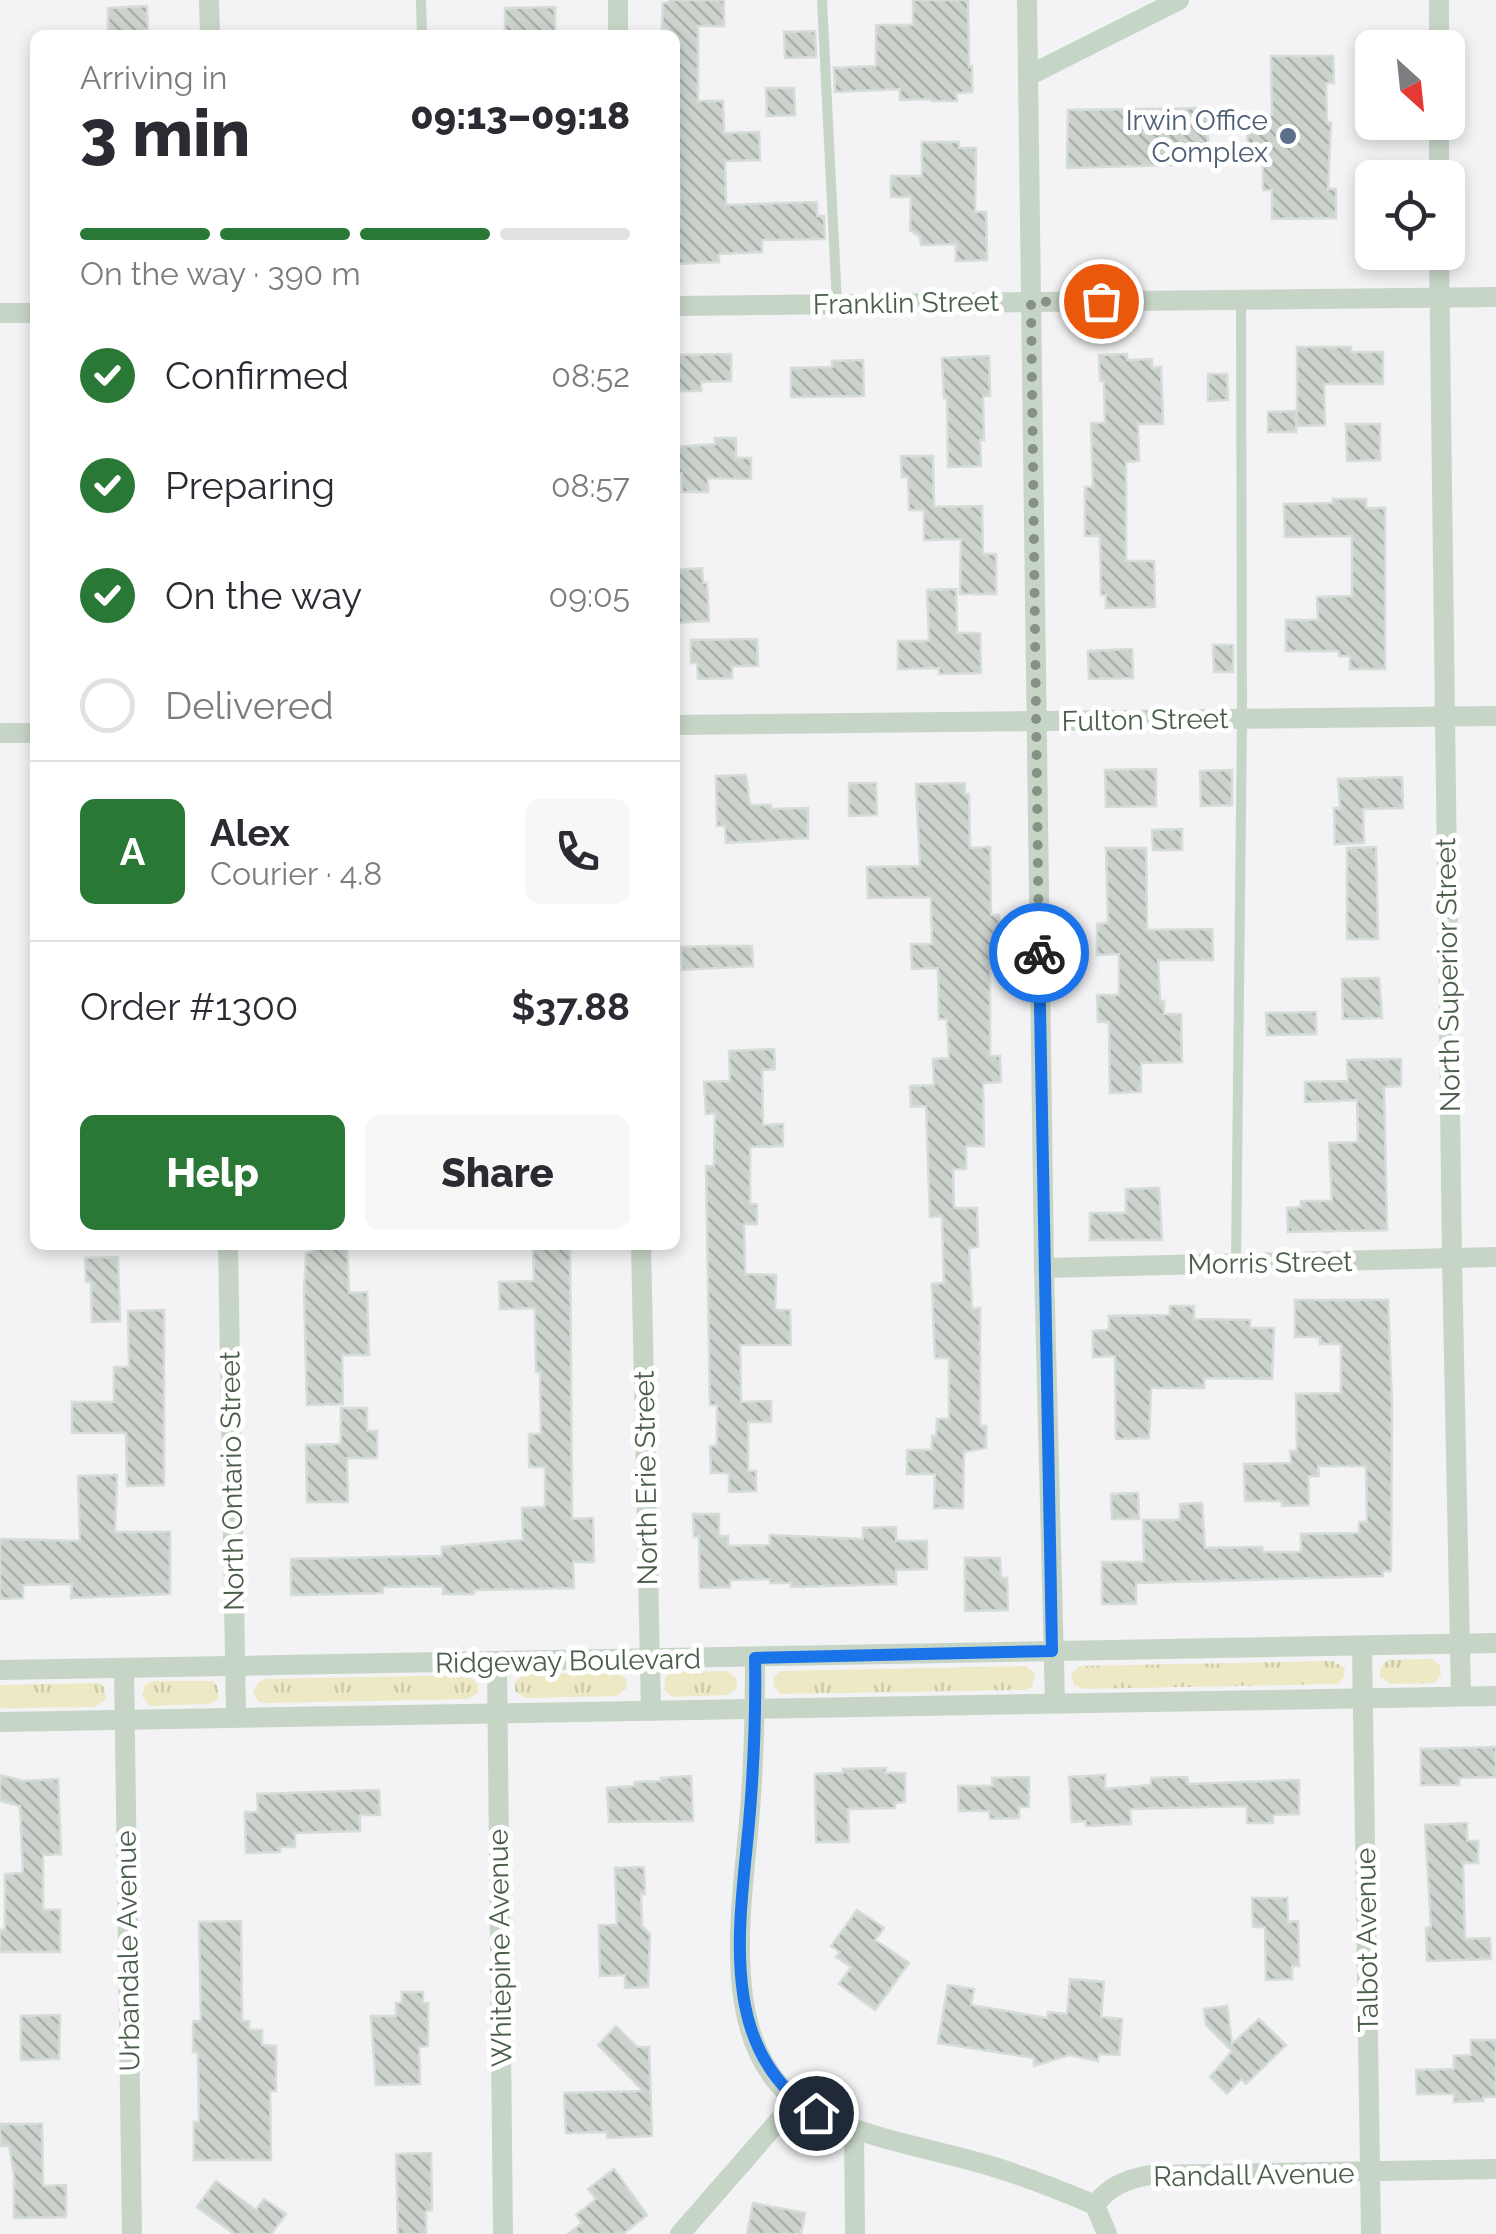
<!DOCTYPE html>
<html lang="en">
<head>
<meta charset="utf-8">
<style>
  body { margin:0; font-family:Raleway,sans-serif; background:#f7f7f7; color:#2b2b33; height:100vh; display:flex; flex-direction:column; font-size:38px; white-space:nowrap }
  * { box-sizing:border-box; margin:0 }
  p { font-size:32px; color:#7c7c81 }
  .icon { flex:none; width:55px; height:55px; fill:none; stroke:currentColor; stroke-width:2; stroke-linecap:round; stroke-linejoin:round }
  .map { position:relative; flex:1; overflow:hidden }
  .sheet { position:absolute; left:30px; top:30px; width:650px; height:1220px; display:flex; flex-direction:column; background:#fff; border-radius:15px; box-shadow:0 5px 15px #0003 }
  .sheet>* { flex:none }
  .needle { width:65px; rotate:153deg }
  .controls { position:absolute; left:1355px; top:30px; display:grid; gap:20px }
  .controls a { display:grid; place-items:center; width:110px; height:110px; border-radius:15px; background:#fff; box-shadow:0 5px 15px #0003; font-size:50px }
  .pin { position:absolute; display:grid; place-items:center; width:85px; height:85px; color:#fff; margin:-42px; border:5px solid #fff; border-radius:50%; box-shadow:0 2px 10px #0007 }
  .courier { position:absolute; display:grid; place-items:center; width:100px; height:100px; margin:-50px; border:8px solid #1a73e8; border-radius:50%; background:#fff; color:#222; box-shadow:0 2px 12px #0007 }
  .summary em { font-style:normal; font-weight:800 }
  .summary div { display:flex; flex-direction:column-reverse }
  .summary { display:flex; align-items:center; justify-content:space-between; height:170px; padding:0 50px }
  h1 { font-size:65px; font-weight:800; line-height:75px }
  .bar { display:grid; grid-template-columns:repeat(4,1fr); gap:15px 10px; align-content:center; height:120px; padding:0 50px }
  .bar i { height:12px; border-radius:8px; background:#e1e1e2 }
  .bar .selected { background:#2a7835 }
  .bar p { grid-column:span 4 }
  .line { display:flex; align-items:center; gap:25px; padding:0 50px; border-top:2px solid #e1e1e2 }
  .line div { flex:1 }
  .round { display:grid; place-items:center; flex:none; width:105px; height:105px; border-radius:15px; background:#f7f7f7 }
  ol { padding:0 50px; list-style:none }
  li { display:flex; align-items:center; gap:30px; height:110px }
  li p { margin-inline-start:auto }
  li .icon { padding:10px; border-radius:50%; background:#2a7835; color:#fff; stroke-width:4 }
  li:last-child { color:#7c7c81 }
  li i { width:55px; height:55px; border:5px solid #e1e1e2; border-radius:50% }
  .button { display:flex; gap:20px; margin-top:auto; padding:20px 50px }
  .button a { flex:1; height:115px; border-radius:15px; background:#2a7835; color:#fff; font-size:40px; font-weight:800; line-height:115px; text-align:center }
  .button a+a { background:#f7f7f7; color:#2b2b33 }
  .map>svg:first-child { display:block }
  .grass { fill:url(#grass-tufts) }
  .building { fill:url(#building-back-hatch); stroke:#d6dcd8; stroke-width:2.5 }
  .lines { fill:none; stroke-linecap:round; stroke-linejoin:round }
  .lane { stroke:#c7d5c7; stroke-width:10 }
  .street { stroke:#c7d5c7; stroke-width:20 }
  .done { stroke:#869286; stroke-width:10; stroke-dasharray:0 18 }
  .route { stroke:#1a73e8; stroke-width:12 }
  .service-dot { fill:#5c6f8a; stroke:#fff; stroke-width:4 }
  .labels { text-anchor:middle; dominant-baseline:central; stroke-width:10; stroke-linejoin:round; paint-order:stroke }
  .service-label { font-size:28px; fill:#4e5e75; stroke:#fff; text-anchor:end }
  .street-label { font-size:28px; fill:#4b5e4b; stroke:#fff }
</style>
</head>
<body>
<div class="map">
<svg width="1496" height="2234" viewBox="0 0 1496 2234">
  <defs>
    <pattern id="grass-tufts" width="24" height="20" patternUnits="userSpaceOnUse" patternTransform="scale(2.5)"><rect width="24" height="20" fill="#ede9c5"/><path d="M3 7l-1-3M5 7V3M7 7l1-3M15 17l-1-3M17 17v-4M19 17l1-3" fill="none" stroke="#cdcaab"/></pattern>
    <pattern id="building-back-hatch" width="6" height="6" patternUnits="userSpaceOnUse" patternTransform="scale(2.5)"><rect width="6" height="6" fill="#ccd3cd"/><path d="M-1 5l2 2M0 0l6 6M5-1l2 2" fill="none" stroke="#a8aea8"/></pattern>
  </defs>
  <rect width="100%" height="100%" fill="#f3f2f4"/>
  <g class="grass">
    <polygon points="1432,1659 1440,1666 1441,1675 1434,1683 1390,1684 1380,1677 1380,1668 1388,1660"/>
    <polygon points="1333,1661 1345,1668 1344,1677 1337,1684 1084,1689 1074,1685 1071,1674 1080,1666"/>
    <polygon points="1025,1666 1035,1673 1032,1687 1024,1690 780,1694 774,1686 773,1678 780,1671"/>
    <polygon points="726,1671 736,1678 737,1688 727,1695 672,1697 664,1689 666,1675 674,1672"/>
    <polygon points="616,1673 626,1678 627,1688 616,1696 525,1698 515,1691 515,1682 525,1674"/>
    <polygon points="468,1675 478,1684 478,1693 468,1699 266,1703 259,1702 253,1693 258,1683 265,1679"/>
    <polygon points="153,1681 213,1681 217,1685 219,1698 209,1704 150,1706 142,1696 145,1685"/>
    <polygon points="99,1683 104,1687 106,1699 95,1707 0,1708 0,1685"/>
  </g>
  <g class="building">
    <polygon points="669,0 724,0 724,26 698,26 698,101 723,101 724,133 759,132 760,160 725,161 726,205 817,202 817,216 824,216 825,239 762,240 762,252 719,254 719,262 675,264 675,215 680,214 679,170 675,171 675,35 667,35 667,29 662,29 663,3 669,3"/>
    <polygon points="913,0 968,0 969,67 972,66 972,92 956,93 957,101 932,101 932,99 900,100 900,89 835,92 834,68 876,66 876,25 913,25"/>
    <polygon points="147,6 148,35 108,35 108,8"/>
    <polygon points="555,7 555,35 505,35 505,8"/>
    <polygon points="815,31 816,57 785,58 784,32"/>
    <polygon points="1271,56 1333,56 1334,83 1326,83 1327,123 1331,123 1328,189 1336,189 1336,218 1272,219 1272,190 1263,190 1263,159 1248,160 1247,115 1272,115"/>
    <polygon points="766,88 794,88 795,115 767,116"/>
    <polygon points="1208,108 1208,164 1067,168 1068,110"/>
    <polygon points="922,142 959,142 959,148 976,148 975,212 986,212 987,260 956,261 956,244 921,245 920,237 910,230 911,197 891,197 891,176 922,176"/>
    <polygon points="1297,347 1351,347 1351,352 1383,352 1383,384 1324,384 1325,425 1297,426"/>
    <polygon points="731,354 731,381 701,382 701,391 675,391 675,355"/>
    <polygon points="1127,354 1127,360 1152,359 1152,368 1161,367 1163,424 1138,424 1139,461 1126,462 1126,561 1154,561 1155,607 1106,608 1106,595 1101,595 1100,536 1085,536 1085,487 1093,487 1091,423 1105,423 1104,381 1100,381 1099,355"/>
    <polygon points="989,356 990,396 983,396 984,440 980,440 981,466 948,467 947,398 944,398 942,358"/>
    <polygon points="863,360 864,396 791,397 791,368 832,367 832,361"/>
    <polygon points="1208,374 1227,374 1228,400 1208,401"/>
    <polygon points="1296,411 1296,432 1268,432 1268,412"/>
    <polygon points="1346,424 1380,424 1380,460 1347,461"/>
    <polygon points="715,438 736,438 736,458 751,458 751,479 708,478 708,492 682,492 682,473 675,472 675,447 715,444"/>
    <polygon points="901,456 933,456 934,507 982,506 983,554 996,554 996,594 960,594 961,539 924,540 924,510 909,510 908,476 902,477"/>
    <polygon points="1333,499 1366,499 1366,508 1385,508 1385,669 1350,669 1350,656 1339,656 1339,651 1286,651 1286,620 1318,620 1317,597 1352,596 1352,536 1285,537 1284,504 1333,503"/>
    <polygon points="702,568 703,583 707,583 709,621 675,623 675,570"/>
    <polygon points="956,589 957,633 980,633 981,673 939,674 939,668 898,669 898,641 929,641 927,590"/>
    <polygon points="757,639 758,666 732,666 732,678 698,679 697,663 691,663 691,640"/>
    <polygon points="1213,645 1233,645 1233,672 1214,672"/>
    <polygon points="1132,649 1133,678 1089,679 1088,651"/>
    <polygon points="1156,769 1156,806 1106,807 1105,770"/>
    <polygon points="1232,770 1232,805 1201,806 1200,771"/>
    <polygon points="746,775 750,805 771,805 771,809 808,808 808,838 726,843 725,826 717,826 716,776"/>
    <polygon points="1402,777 1403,808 1363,809 1364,843 1335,844 1334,808 1340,808 1338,779"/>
    <polygon points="849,783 876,783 877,815 849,816"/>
    <polygon points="965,783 965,794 969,794 970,848 990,847 991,915 999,915 999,951 990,951 990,1056 1000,1056 1001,1082 983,1083 984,1146 966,1146 966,1169 953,1169 954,1208 977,1208 978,1247 969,1248 972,1309 980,1308 980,1426 986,1426 986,1448 964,1452 963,1508 934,1508 935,1474 907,1474 907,1450 932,1450 932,1436 936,1436 937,1419 949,1419 949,1358 935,1358 932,1284 944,1283 942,1216 930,1217 926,1106 911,1107 910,1086 934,1085 933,1059 949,1058 947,1019 939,1019 938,968 912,969 911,944 932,944 931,897 868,898 867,867 920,866 916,784"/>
    <polygon points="1182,829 1182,850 1153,850 1152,830"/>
    <polygon points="1376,847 1378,939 1347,939 1347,848"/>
    <polygon points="1106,848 1146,848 1147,930 1212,929 1213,960 1158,960 1160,1001 1164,1001 1164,1014 1181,1014 1182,1062 1141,1063 1141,1092 1110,1093 1109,1022 1098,1022 1097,995 1119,995 1119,954 1097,955 1097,924 1108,923"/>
    <polygon points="712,946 752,946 753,966 682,970 681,947"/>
    <polygon points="1379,978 1382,1018 1343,1019 1342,979"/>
    <polygon points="1316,1012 1316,1034 1267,1035 1266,1013"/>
    <polygon points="774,1049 775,1069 762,1070 763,1125 783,1124 783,1146 750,1147 750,1204 757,1204 757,1224 744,1224 745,1274 776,1275 775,1310 790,1310 791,1345 740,1345 741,1402 771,1401 771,1422 748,1422 748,1471 756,1471 756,1491 729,1492 729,1473 711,1473 710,1446 717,1446 717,1405 710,1405 706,1166 714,1166 715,1113 706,1114 704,1082 730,1081 729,1051"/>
    <polygon points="1401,1059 1401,1086 1384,1087 1387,1230 1288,1232 1287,1208 1301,1207 1301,1201 1332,1201 1329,1143 1358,1142 1357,1100 1305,1102 1305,1082 1348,1081 1347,1060"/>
    <polygon points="1159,1188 1162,1240 1090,1240 1090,1213 1126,1213 1126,1189"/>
    <polygon points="313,1245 347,1245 349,1293 367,1292 369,1355 342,1355 343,1404 307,1405 304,1291 306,1253 313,1252"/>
    <polygon points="533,1245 570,1245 572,1519 593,1518 594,1562 573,1562 574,1588 474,1590 474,1594 443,1594 443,1586 383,1587 383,1593 291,1595 291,1559 442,1556 442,1547 523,1540 522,1508 545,1507 545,1467 529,1467 529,1434 541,1434 540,1372 536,1372 535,1308 500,1309 499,1282 534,1281"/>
    <polygon points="118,1257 120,1321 92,1322 91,1282 86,1282 85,1258"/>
    <polygon points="1295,1300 1388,1300 1392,1406 1391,1571 1383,1571 1383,1576 1136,1583 1136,1604 1102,1604 1102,1562 1144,1562 1143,1520 1180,1520 1180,1504 1202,1503 1205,1548 1262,1547 1263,1552 1301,1552 1301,1534 1359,1533 1359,1522 1367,1522 1366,1466 1318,1466 1319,1476 1308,1476 1309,1505 1282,1506 1282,1501 1245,1501 1244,1464 1291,1463 1290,1451 1297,1451 1296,1394 1341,1393 1341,1344 1320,1344 1320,1337 1295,1337"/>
    <polygon points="1170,1306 1194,1306 1194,1319 1250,1320 1250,1328 1274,1328 1272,1379 1204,1378 1204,1388 1151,1388 1149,1438 1116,1439 1115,1356 1093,1357 1093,1331 1109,1330 1109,1316 1170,1315"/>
    <polygon points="164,1310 164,1485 127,1486 126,1433 72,1433 72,1402 114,1402 114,1367 129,1367 128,1311"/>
    <polygon points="341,1408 367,1408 367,1431 377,1431 377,1458 347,1458 348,1502 307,1502 306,1445 341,1444"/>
    <polygon points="117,1475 115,1532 170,1532 170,1594 71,1598 72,1584 23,1585 23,1598 0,1599 0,1539 80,1541 78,1476"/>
    <polygon points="1138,1493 1139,1519 1112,1519 1111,1494"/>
    <polygon points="693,1514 719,1514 719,1536 728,1536 728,1546 770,1545 770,1535 863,1539 863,1528 896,1527 896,1541 927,1541 927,1569 896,1570 896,1584 791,1587 791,1583 770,1583 770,1579 730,1580 730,1587 700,1588 699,1536 694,1537"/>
    <polygon points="965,1558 1000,1558 1001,1578 1007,1578 1008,1610 965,1611"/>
    <polygon points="1496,1747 1496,1777 1459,1778 1459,1785 1421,1785 1421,1749"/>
    <polygon points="886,1768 886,1773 905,1773 905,1802 895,1803 895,1808 848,1809 849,1842 816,1842 815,1774 843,1773 843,1769"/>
    <polygon points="0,1775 24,1781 58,1779 61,1854 43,1855 43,1910 60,1910 60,1952 0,1952 0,1930 5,1930 5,1874 23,1873 20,1806 0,1801"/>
    <polygon points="1105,1775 1105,1789 1151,1785 1151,1778 1187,1777 1188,1784 1299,1780 1299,1814 1273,1815 1273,1823 1247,1823 1247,1806 1130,1809 1131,1824 1086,1826 1086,1821 1072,1822 1069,1777"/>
    <polygon points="691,1776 693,1821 609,1822 607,1788 634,1786 635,1782 661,1781 661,1778"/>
    <polygon points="1029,1777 1029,1807 1019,1807 1019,1818 990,1819 989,1811 959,1811 958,1786 993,1786 992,1778"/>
    <polygon points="379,1790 380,1815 360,1815 360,1831 295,1833 295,1847 280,1847 280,1852 246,1853 245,1812 258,1812 257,1794"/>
    <polygon points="1467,1823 1467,1841 1478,1841 1478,1863 1463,1863 1465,1939 1490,1938 1491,1959 1427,1961 1426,1928 1431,1927 1425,1825"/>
    <polygon points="644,1867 645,1894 641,1894 642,1926 650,1934 648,1987 625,1988 625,1975 600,1976 599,1925 617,1925 615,1868"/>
    <polygon points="1252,1898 1287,1898 1288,1922 1298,1921 1299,1966 1292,1966 1292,1979 1266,1980 1265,1927 1253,1927"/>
    <polygon points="857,1910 884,1928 875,1940 909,1963 875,2010 839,1984 851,1967 836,1957 840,1952 831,1946"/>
    <polygon points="241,1921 242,2021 249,2021 249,2030 262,2030 262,2045 276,2046 276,2091 270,2091 271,2160 194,2160 194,2122 199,2122 198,2052 193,2052 193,2021 201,2021 199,1922"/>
    <polygon points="1070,1979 1104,1982 1101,2017 1122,2019 1119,2055 1099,2054 1098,2061 1069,2055 1034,2066 1034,2058 938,2043 948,1985 974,1989 971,2005 1047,2018 1048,2012 1067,2014"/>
    <polygon points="402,1992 423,1992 423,2003 428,2003 428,2046 419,2047 420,2084 376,2085 371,2016 396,2016 396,2003 402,2003"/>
    <polygon points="1227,2006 1232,2044 1259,2019 1286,2045 1246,2084 1241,2079 1227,2094 1210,2077 1232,2051 1206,2025 1204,2009"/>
    <polygon points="60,2015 59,2059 21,2060 21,2016"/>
    <polygon points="616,2026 637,2047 649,2047 652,2136 607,2138 607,2132 566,2133 564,2093 643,2091 598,2045"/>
    <polygon points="1471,2040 1496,2040 1496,2097 1483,2097 1483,2101 1454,2102 1454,2094 1417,2094 1416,2070 1454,2069 1454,2056 1471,2055"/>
    <polygon points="0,2124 42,2124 43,2186 66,2185 66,2217 14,2218 14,2175 9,2146 0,2146"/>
    <polygon points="431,2153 432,2210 426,2211 426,2234 398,2234 396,2154"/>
    <polygon points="614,2169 647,2215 623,2234 568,2234 582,2223 576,2215 596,2199 588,2189"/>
    <polygon points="216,2181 256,2210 264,2199 286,2214 271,2234 234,2234 197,2207"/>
    <polygon points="753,2203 805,2213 801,2234 747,2234"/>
  </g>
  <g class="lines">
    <g class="lane">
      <polyline points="421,0 422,35"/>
      <polyline points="822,0 837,304"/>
      <polyline points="1236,1264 1242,719 1241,301"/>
    </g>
    <g class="street">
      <polyline points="209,0 210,35"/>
      <polyline points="618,0 618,35"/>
      <polyline points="1027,0 1044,1268 1055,1703"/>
      <polyline points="1439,48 1439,0"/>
      <polyline points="1028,76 1179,0"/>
      <polyline points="1439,178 1439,122"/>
      <polyline points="1439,252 1452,1259 1461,1696"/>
      <polyline points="675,306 1496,297"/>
      <polyline points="0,313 35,313"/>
      <polyline points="675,725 1496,716"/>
      <polyline points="0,733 35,733"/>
      <polyline points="228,1245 236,1717"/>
      <polyline points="641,1245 651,1711"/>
      <polyline points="1044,1268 1496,1257"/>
      <polyline points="1362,1646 1371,2234"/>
      <path d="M755 1658C755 1708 754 1759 750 1810 743 1905 710 2064 820 2115 869 2138 922 2147 973 2161 1015 2172 1055 2188 1095 2205 1109 2186 1127 2179 1150 2175L1496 2169"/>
      <polyline points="497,1663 503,2234"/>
      <polyline points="124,1668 132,2234"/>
      <polyline points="0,1670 1496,1643"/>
      <polyline points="0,1722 1496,1696"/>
      <polyline points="854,2130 855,2234"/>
      <polyline points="1095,2205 1107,2234"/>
      <polyline points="680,2234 796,2101"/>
    </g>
  </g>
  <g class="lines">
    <polyline class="done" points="1039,953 1031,302 1101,301"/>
    <path class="route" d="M816 2113C712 2048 742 1913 750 1811 754 1760 756 1709 755 1658L1052 1651 1039 953"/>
  </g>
  <circle class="service-dot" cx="1288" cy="136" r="10"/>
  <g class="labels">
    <g class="service-label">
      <text x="1268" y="120">Irwin Office<tspan x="1268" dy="32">Complex</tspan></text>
    </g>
    <g class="street-label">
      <text transform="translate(906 303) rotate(-1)">Franklin Street</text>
      <text transform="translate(1145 720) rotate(-1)">Fulton Street</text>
      <text transform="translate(1448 975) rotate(-91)">North Superior Street</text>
      <text transform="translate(1270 1263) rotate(-1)">Morris Street</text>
      <text transform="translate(646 1478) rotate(-91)">North Erie Street</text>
      <text transform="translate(232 1481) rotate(-91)">North Ontario Street</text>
      <text transform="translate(568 1661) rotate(-1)">Ridgeway Boulevard</text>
      <text transform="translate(1367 1940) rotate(-91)">Talbot Avenue</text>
      <text transform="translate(500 1948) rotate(-91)">Whitepine Avenue</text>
      <text transform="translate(128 1951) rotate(-91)">Urbandale Avenue</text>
      <text transform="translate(1254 2175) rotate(-1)">Randall Avenue</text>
    </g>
  </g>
</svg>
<div class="controls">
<a><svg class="needle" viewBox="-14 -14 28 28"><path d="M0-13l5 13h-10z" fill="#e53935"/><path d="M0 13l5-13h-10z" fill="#7c7c81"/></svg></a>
<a><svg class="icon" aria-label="locate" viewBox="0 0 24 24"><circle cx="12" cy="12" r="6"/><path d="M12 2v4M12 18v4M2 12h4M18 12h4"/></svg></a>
</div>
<div class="pin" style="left:1101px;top:301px;background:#ea580c"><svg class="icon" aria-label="bag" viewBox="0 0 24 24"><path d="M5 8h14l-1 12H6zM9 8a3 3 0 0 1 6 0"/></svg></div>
<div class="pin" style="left:816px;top:2113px;background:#1f2937"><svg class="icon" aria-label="home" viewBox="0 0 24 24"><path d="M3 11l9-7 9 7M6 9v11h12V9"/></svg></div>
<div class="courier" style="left:1039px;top:953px"><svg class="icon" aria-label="bike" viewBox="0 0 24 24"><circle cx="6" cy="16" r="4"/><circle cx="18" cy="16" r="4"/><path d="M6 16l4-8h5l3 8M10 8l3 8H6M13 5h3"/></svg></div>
<section class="sheet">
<div class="summary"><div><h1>3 min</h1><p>Arriving in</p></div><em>09:13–09:18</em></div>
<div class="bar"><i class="selected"></i><i class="selected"></i><i class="selected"></i><i></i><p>On the way · 390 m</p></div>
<ol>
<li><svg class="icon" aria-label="check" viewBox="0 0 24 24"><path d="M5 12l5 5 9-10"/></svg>Confirmed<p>08:52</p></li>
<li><svg class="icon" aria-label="check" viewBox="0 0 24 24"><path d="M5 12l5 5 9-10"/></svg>Preparing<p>08:57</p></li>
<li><svg class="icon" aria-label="check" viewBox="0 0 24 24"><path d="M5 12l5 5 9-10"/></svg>On the way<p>09:05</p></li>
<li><i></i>Delivered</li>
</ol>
<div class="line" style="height:180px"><b class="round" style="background:#2a7835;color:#fff">A</b><div><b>Alex</b><p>Courier · 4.8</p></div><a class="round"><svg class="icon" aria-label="phone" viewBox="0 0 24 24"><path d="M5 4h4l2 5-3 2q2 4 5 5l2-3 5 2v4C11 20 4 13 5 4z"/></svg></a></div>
<div class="line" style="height:130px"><div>Order #1300</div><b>$37.88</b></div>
<div class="button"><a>Help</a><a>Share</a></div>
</section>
</div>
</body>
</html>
